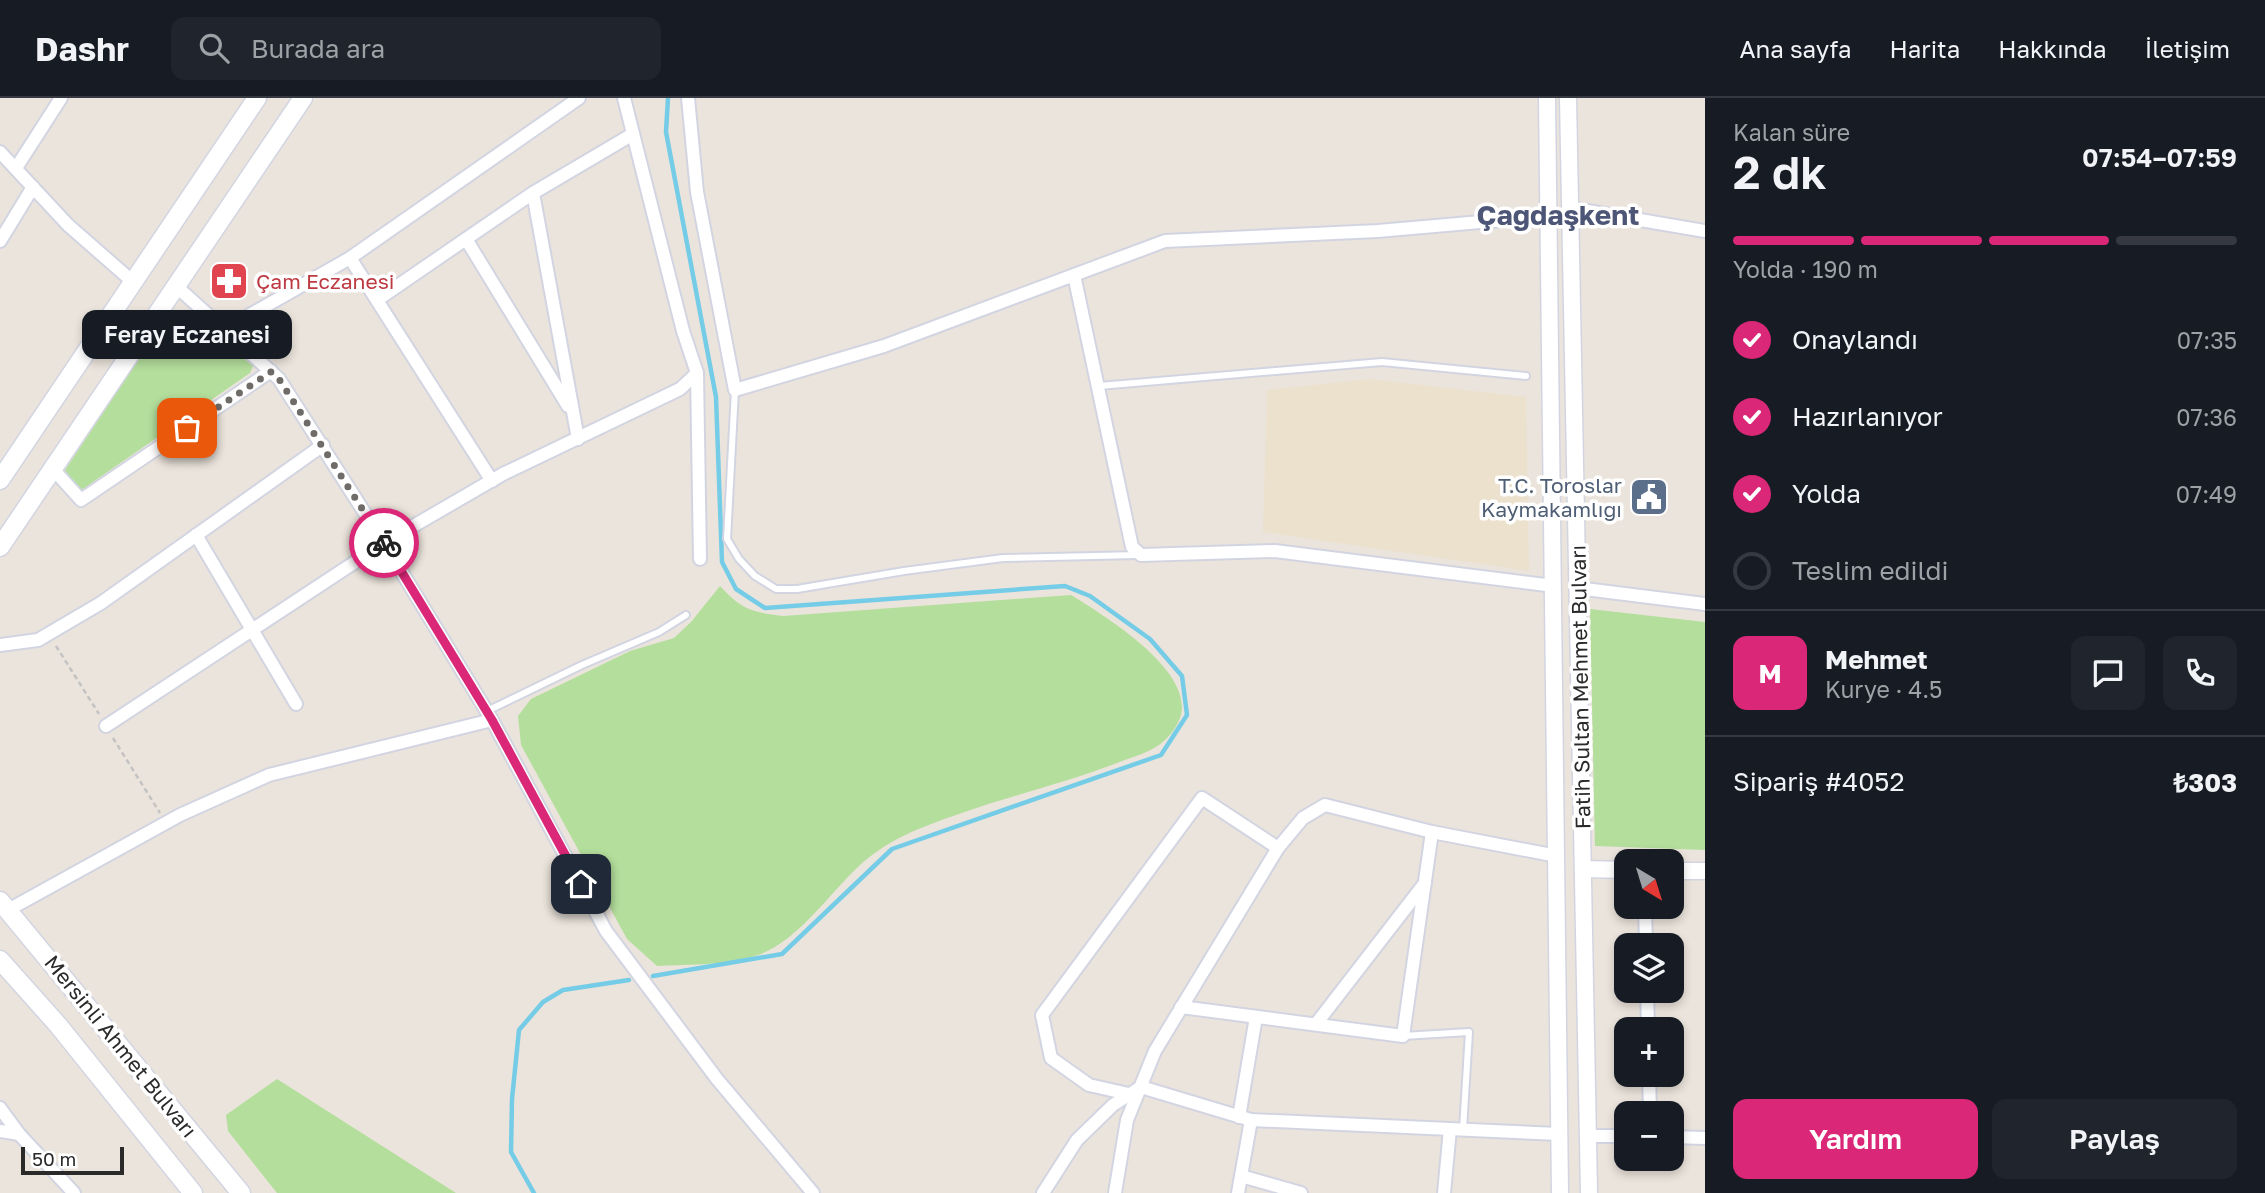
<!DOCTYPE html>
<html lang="tr">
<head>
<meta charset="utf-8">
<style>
  body { margin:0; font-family:"Golos Text",sans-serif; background:#20242c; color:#f1f3f6; height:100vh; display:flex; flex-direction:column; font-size:26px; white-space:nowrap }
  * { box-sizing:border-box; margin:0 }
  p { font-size:23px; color:#9ea1a6 }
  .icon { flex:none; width:38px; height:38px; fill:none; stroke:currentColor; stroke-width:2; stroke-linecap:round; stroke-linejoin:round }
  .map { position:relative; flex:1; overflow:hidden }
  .drawer { display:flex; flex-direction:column; background:#171b24; width:560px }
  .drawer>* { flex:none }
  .needle { width:46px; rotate:142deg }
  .tools { position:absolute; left:1614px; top:751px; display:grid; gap:14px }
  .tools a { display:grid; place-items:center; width:70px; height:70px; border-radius:14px; background:#171b24; box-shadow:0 4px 10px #0003; font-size:35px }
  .scale { position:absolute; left:21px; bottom:18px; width:103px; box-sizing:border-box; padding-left:7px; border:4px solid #2a2a2a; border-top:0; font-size:19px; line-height:24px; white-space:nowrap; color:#2a2a2a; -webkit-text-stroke:5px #fff; paint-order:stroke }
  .pin { position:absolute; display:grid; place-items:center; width:60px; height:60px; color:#fff; margin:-30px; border-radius:14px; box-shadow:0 4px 10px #0006 }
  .courier { position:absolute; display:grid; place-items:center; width:70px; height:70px; margin:-35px; border:5px solid #db2777; border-radius:50%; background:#fff; color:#222; box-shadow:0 2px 9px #0007 }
  .bubble { position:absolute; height:49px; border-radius:14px; background:#171b24; box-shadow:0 4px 10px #0003; font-size:23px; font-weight:600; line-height:49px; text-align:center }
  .headline em { font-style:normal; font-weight:600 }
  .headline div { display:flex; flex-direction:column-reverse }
  .headline { display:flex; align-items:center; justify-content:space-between; height:119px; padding:0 28px }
  h1 { font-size:46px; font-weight:600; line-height:52px }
  .bar { display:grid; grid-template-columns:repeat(4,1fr); gap:10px 7px; align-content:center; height:84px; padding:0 28px }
  .bar i { height:9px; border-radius:5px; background:#363941 }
  .bar .current { background:#db2777 }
  .bar p { grid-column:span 4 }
  .line { display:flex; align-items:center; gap:18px; padding:0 28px; border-top:2px solid #363941 }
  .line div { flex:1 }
  .round { display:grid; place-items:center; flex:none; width:74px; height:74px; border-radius:14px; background:#20242c }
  ol { padding:0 28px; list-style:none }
  li { display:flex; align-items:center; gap:21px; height:77px }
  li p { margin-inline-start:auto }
  li .icon { padding:7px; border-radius:50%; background:#db2777; color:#fff; stroke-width:4 }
  li:last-child { color:#9ea1a6 }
  li i { width:38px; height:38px; border:4px solid #363941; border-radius:50% }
  .action { display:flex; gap:14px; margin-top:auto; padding:14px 28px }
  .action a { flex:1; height:80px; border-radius:14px; background:#db2777; color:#fff; font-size:28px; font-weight:600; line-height:80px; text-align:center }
  .action a+a { background:#20242c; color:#f1f3f6 }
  header { display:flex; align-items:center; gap:42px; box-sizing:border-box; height:98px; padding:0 35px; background:#171b24; border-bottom:2px solid #363941 }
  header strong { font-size:33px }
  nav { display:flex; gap:38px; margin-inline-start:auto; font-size:24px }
  .search { width:490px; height:63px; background:#20242c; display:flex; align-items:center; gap:18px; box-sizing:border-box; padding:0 24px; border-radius:14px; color:#9ea1a6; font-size:26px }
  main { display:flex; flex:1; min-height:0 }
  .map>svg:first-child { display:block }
  .education { fill:#ece1cd }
  .green { fill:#b4de9c }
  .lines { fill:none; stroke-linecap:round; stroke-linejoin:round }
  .stream { stroke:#75cce7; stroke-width:4.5 }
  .service-casing { stroke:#d2d5e1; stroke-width:10 }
  .minor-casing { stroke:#d2d5e1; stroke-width:16 }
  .tertiary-casing { stroke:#d2d5e1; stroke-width:19 }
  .secondary-casing { stroke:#d2d5e1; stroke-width:21 }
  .path { stroke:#c3c3c3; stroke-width:2.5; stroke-dasharray:5 3.5; stroke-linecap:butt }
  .service { stroke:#fff; stroke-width:6 }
  .minor { stroke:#fff; stroke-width:12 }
  .tertiary { stroke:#fff; stroke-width:16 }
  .secondary { stroke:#fff; stroke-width:18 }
  .done { stroke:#6e6b68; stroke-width:7; stroke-dasharray:0 12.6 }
  .route { stroke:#db2777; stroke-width:9 }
  .labels { text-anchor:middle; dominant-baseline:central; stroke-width:7; stroke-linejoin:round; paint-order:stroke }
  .health-label { font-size:21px; fill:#be3a42; stroke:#fff; text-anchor:start }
  .service-label { font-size:21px; fill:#4e5e75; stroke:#fff; text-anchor:end }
  .street-label { font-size:21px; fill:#2a2a2a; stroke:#fff }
  .district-label { font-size:28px; font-weight:bold; fill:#4d5677; stroke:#fff }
</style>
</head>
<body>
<header>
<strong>Dashr</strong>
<div class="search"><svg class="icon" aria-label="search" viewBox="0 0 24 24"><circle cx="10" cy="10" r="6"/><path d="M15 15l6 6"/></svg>Burada ara</div>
<nav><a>Ana sayfa</a><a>Harita</a><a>Hakkında</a><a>İletişim</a></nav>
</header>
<main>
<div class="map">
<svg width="1705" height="1095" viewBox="0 0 1705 1095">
  <rect width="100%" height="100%" fill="#ebe4dc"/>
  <polygon class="education" points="1369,281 1526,299 1529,473 1263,434 1267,292"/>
  <g class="green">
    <polygon points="178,217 199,223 253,268 250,275 80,393 65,372 164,223"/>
    <path d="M720 488C742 512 752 514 783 518L1071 497C1105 518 1183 566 1182 610 1182 621 1173 635 1165 642 1153 654 1132 659 1117 665 1065 685 1009 698 956 717 921 729 887 742 859 768 830 795 799 841 761 856 729 868 691 866 657 868L627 841 521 647 518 618 531 601 630 553 674 540 691 524Z"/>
    <polygon points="1590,511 1705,524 1705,752 1595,748"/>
    <polygon points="277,981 456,1095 277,1095 228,1033 226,1017"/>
  </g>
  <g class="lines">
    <g class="stream">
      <polyline points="653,878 782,856 892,751 1161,657 1187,617 1182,578 1150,541 1090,498 1065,488 765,510 736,491 722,464 716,299 666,34 668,0"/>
      <polyline points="534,1095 511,1054 512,1001 519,932 543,904 563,892 629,882"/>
    </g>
    <defs>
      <g id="service">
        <polyline points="1099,288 1382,264 1526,278"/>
        <polyline points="735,292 727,441 739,461 755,478 776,491 797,491 904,473 1003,460 1139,457"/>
        <polyline points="487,613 582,567 659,534 686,517"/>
        <polyline points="1403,938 1469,934 1463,1031"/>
      </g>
      <g id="minor">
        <polyline points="624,0 683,233 697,275 700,461"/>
        <polyline points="688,0 697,94 735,292 884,248 1165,143 1378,133 1549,118"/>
        <polyline points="0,54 68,127 132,183"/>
        <polyline points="16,70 61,0"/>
        <polyline points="1570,110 1705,133"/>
        <polyline points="466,141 568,308"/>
        <polyline points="0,143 33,89"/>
        <polyline points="350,160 492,383"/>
        <polyline points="1074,177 1132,449 1141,457 1275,453 1554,488"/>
        <polyline points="176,188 279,281 384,445 492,622 606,833 717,981 813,1095"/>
        <polyline points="377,202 533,95"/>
        <polyline points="225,231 350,160 579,0"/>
        <polyline points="578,341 533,95 633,36"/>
        <polyline points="53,371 81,402 271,273"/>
        <polyline points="196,437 296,606"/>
        <polyline points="1577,490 1705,506"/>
        <polyline points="0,547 38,542 101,505 323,347"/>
        <polyline points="106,628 384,445 503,376 680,291 697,275"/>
        <polyline points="1645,808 1646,847"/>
        <polyline points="8,812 180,717 269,677 492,622"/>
        <polyline points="1647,892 1648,931"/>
        <polyline points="1181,909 1403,938 1432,734"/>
        <polyline points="1316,926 1425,785"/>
        <polyline points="1649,976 1650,1015"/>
        <polyline points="1133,997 1089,987 1051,960 1042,917 1202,700 1278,750"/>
        <polyline points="0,1010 19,1036"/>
        <polyline points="1239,1019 1256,919"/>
        <polyline points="0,1033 19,1036 74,1095"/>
        <polyline points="1588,1038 1626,1038"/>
        <polyline points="1671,1039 1705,1040"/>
        <polyline points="1241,1078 1301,1095"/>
        <polyline points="1043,1095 1077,1042 1113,1007 1141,989 1251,1022 1559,1036"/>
        <polyline points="1115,1095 1127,1022 1155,953 1278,750 1303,720 1325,707 1432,734 1557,758"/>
        <polyline points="1238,1095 1251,1022"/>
        <polyline points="1444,1095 1450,1031"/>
      </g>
      <g id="tertiary">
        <polyline points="1547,0 1560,1095"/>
        <polyline points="1568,0 1589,1095"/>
        <polyline points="1584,771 1626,772"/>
        <polyline points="1671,773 1705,773"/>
      </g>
      <g id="secondary">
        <polyline points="0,382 257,0"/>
        <polyline points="0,449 303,0"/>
        <polyline points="0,803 241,1095"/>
        <polyline points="0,862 58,927 193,1095"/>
      </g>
    </defs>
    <use href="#service" class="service-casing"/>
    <use href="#minor" class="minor-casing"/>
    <use href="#tertiary" class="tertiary-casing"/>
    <use href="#secondary" class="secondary-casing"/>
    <g class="path">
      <polyline points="56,548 99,616"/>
      <polyline points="113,640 160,715"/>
    </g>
    <use href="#service" class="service"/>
    <use href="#minor" class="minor"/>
    <use href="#tertiary" class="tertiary"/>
    <use href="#secondary" class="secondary"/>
  </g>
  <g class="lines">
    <polyline class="done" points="187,330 271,274 279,281 384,445"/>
    <polyline class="route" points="384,445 492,622 581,786"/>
  </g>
  <defs>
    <symbol id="pharmacy-square" viewBox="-11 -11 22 22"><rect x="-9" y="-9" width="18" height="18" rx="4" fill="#e0444e" stroke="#fff"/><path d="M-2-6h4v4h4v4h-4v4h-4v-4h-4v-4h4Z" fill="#fff"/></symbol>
    <symbol id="civic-square" viewBox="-11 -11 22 22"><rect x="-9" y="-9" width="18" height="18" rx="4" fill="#5c6f8a" stroke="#fff"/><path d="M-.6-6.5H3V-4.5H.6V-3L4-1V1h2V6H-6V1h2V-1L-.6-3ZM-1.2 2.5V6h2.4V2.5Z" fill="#fff"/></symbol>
  </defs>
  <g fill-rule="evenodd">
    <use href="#pharmacy-square" x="207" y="161" width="44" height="44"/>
    <use href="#civic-square" x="1627" y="377" width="44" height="44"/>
  </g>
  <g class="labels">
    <g class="health-label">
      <text x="256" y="183">Çam Eczanesi</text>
    </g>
    <g class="service-label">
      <text x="1622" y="387">T.C. Toroslar<tspan x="1622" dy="24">Kaymakamlığı</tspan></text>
    </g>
    <g class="street-label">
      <text transform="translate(1580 589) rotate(-91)">Fatih Sultan Mehmet Bulvarı</text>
      <text transform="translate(121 948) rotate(51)">Mersinli Ahmet Bulvarı</text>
    </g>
    <g class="district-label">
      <text x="1558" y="116">Çağdaşkent</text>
    </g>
  </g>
</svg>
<div class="tools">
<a><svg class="needle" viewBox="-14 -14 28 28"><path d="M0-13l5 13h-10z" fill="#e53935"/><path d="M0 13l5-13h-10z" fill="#9ea1a6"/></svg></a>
<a><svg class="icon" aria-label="layers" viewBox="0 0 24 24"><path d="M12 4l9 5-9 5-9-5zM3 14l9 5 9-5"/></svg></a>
<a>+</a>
<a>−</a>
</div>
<div class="scale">50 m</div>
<div class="pin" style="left:187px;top:330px;background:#ea580c"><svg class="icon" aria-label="bag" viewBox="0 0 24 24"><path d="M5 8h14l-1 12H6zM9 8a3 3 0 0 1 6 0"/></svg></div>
<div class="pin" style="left:581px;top:786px;background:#1f2937"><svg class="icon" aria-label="home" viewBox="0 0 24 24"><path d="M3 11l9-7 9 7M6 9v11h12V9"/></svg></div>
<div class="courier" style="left:384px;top:445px"><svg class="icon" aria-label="bike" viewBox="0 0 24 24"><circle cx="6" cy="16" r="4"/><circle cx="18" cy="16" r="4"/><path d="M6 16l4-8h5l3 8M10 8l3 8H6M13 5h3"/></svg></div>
<div class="bubble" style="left:82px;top:212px;width:210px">Feray Eczanesi</div>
</div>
<section class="drawer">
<div class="headline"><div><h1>2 dk</h1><p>Kalan süre</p></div><em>07:54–07:59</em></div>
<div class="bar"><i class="current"></i><i class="current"></i><i class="current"></i><i></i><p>Yolda · 190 m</p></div>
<ol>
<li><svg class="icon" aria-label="check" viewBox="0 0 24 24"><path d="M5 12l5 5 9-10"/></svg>Onaylandı<p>07:35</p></li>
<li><svg class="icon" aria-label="check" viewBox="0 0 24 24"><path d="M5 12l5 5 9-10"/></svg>Hazırlanıyor<p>07:36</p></li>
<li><svg class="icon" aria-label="check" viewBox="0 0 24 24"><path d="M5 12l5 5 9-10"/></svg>Yolda<p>07:49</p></li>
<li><i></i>Teslim edildi</li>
</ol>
<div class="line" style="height:126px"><b class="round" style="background:#db2777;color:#fff">M</b><div><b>Mehmet</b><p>Kurye · 4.5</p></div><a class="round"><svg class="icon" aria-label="chat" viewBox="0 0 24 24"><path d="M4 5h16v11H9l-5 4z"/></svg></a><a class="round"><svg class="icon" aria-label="phone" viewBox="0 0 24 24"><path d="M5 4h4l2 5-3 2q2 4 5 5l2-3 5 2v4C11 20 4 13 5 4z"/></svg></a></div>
<div class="line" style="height:91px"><div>Sipariş #4052</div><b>₺303</b></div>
<div class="action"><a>Yardım</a><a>Paylaş</a></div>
</section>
</main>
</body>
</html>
